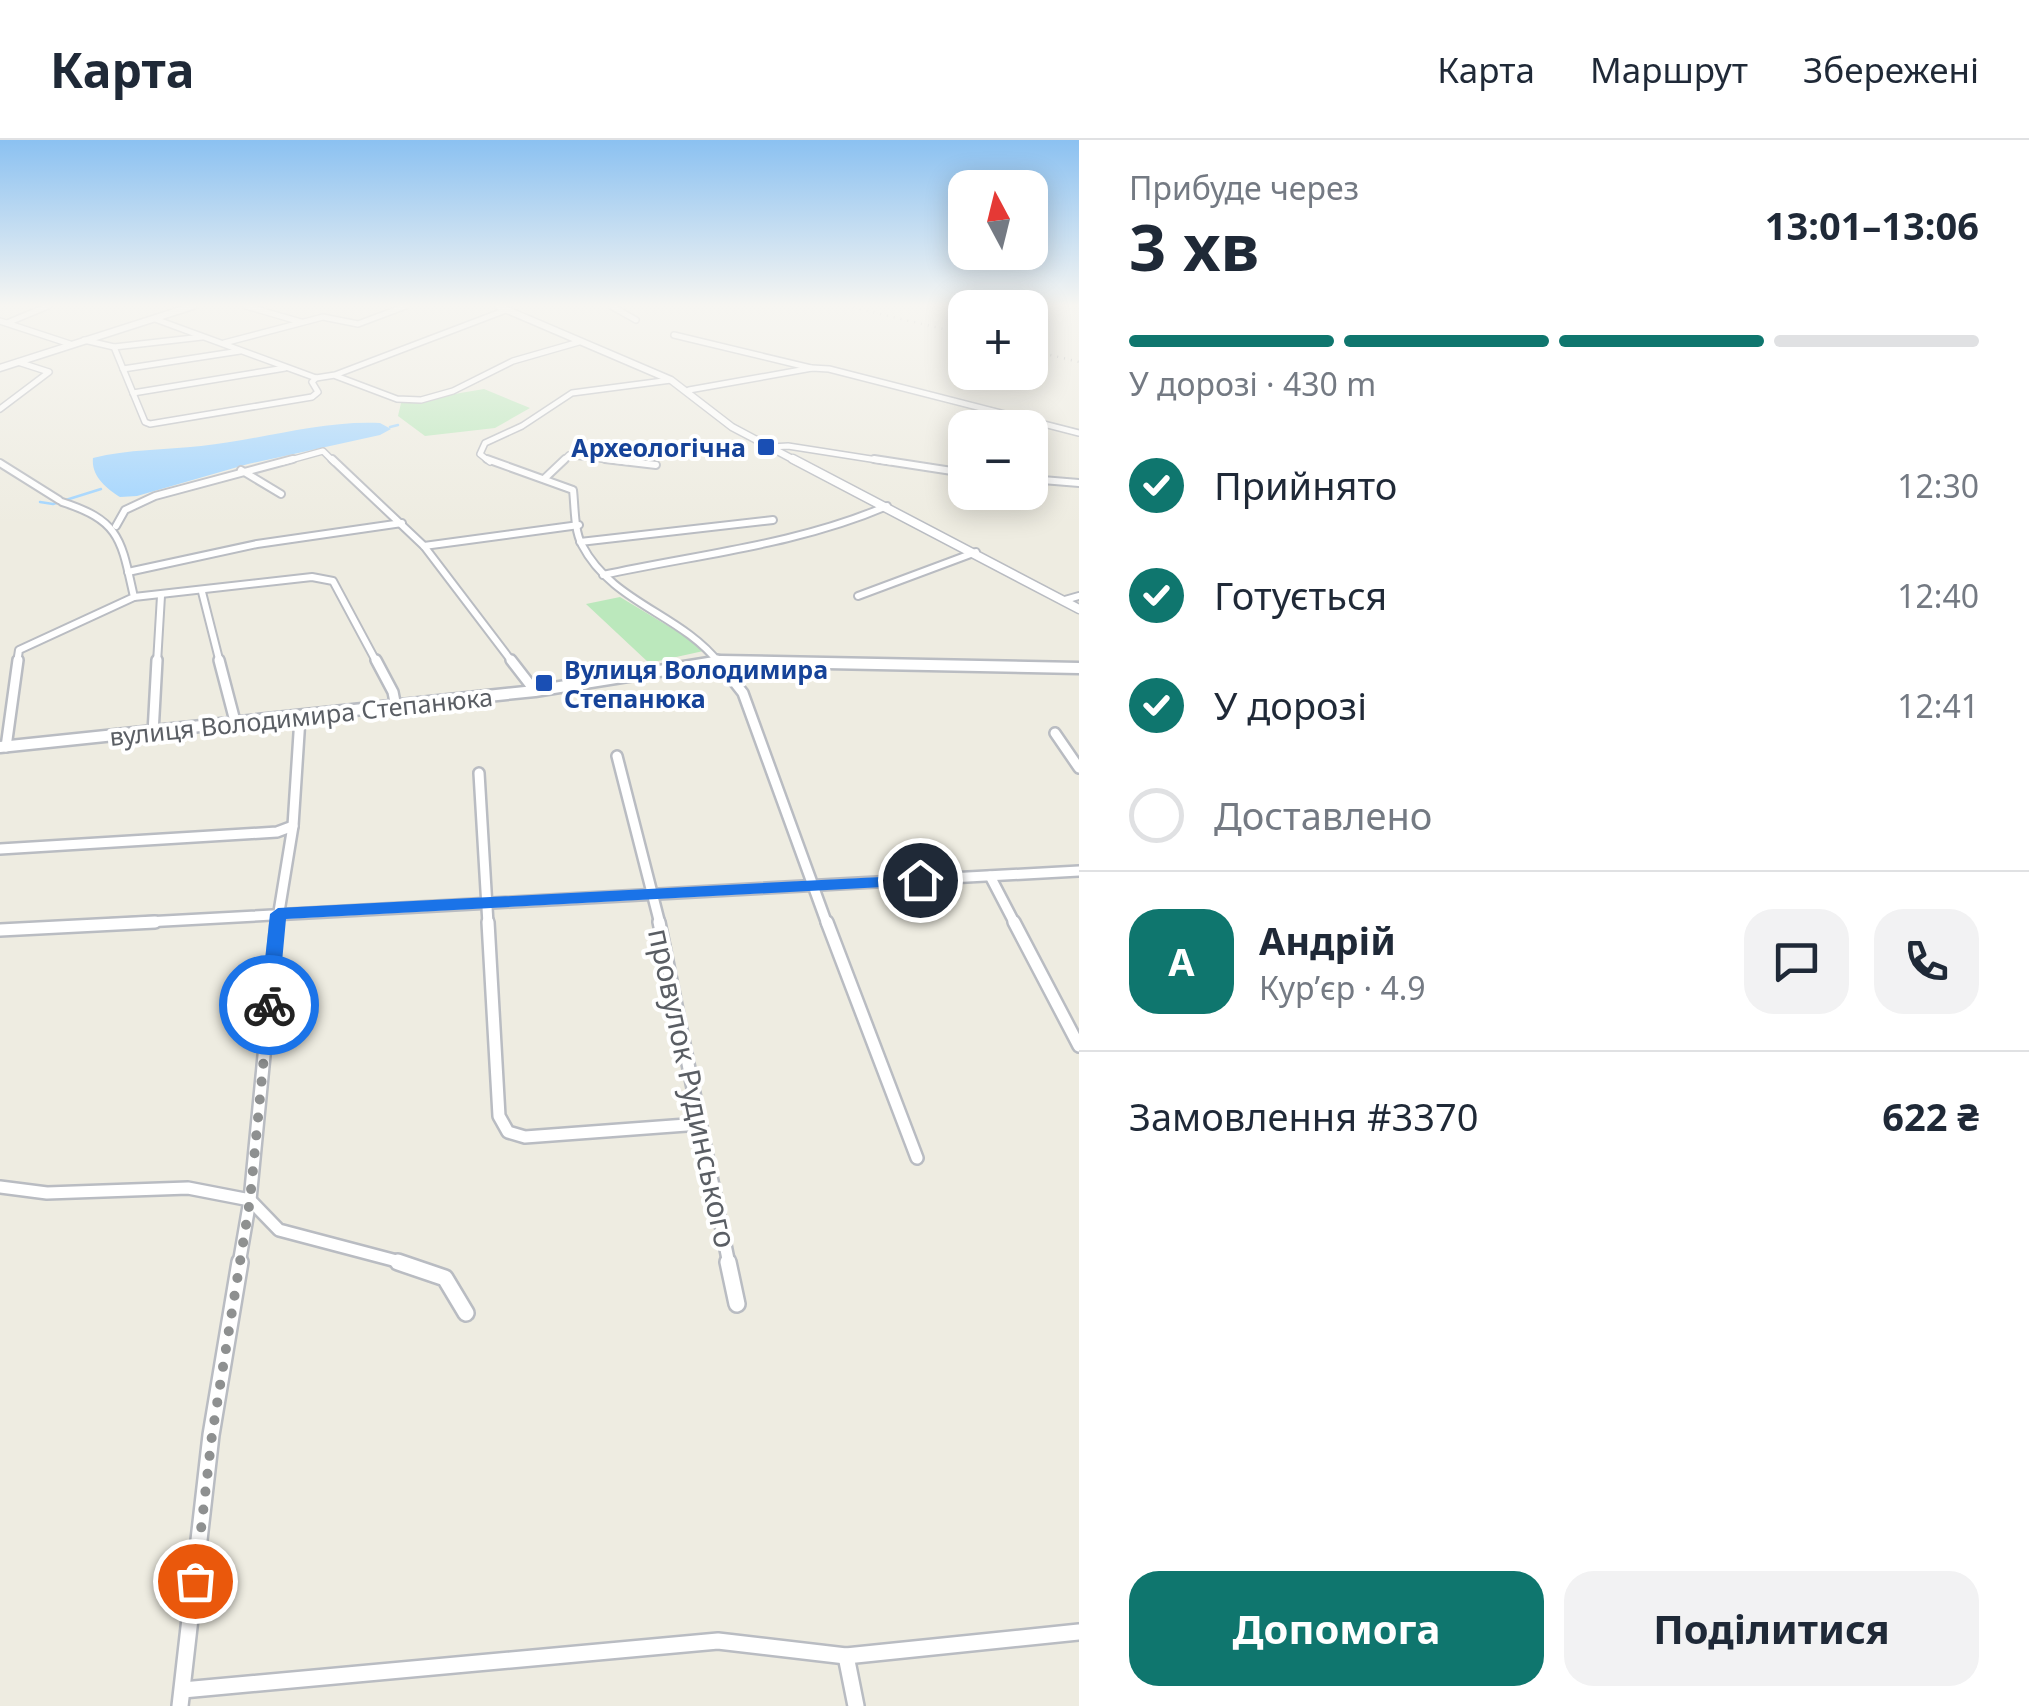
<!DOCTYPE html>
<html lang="uk">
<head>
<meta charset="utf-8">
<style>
  body { margin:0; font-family:"Noto Sans",sans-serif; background:#f2f2f3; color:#1f2937; height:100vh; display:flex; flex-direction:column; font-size:38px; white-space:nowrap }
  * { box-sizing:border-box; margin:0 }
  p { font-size:32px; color:#747a83 }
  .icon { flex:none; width:55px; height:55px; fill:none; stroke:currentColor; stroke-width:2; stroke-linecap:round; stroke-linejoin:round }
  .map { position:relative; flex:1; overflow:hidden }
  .drawer { display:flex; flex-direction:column; background:#fff; width:950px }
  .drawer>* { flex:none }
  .needle { width:65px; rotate:353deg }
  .buttons { position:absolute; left:948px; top:30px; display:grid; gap:20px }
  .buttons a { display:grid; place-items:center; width:100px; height:100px; border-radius:20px; background:#fff; box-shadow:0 5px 25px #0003; font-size:50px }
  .pin { position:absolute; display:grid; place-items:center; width:85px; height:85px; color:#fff; margin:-42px; border:5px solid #fff; border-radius:50%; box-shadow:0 2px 10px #0007 }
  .courier { position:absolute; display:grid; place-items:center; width:100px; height:100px; margin:-50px; border:8px solid #1a73e8; border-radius:50%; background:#fff; color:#222; box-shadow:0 2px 12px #0007 }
  .headline em { font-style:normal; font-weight:700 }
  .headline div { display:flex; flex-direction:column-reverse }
  .headline { display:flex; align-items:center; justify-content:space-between; height:170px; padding:0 50px }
  h1 { font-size:65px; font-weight:700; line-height:75px }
  .bar { display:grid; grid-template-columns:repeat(4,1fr); gap:15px 10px; align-content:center; height:120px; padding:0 50px }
  .bar i { height:12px; border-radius:8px; background:#e0e1e3 }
  .bar .on { background:#0f766e }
  .bar p { grid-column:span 4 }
  .line { display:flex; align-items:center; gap:25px; padding:0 50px; border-top:2px solid #e0e1e3 }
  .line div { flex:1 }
  .round { display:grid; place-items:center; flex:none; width:105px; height:105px; border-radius:30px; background:#f2f2f3 }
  ol { padding:0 50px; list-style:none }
  li { display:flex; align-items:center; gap:30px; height:110px }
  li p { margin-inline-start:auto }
  li .icon { padding:10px; border-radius:50%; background:#0f766e; color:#fff; stroke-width:4 }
  li:last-child { color:#747a83 }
  li i { width:55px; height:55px; border:5px solid #e0e1e3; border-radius:50% }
  .primary-button { display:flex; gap:20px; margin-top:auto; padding:20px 50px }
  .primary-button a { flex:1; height:115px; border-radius:30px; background:#0f766e; color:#fff; font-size:40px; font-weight:700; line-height:115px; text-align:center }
  .primary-button a+a { background:#f2f2f3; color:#1f2937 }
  header { display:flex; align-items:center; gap:60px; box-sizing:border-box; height:140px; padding:0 50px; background:#fff; border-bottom:2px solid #e0e1e3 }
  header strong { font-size:48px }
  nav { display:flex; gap:55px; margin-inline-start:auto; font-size:35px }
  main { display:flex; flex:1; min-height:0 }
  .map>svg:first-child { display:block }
  .green { fill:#bbe8bc }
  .water { fill:#a0d4ff }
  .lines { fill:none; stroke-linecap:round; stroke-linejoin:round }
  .stream { stroke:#a0d4ff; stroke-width:2.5 }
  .minor-far4-casing { stroke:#b9bcc2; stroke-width:8 }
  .minor-far3-casing { stroke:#b9bcc2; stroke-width:10 }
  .minor-far2-casing { stroke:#b9bcc2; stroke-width:14 }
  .minor-far1-casing { stroke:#b9bcc2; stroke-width:16 }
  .minor-casing { stroke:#b9bcc2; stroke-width:20 }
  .tertiary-far2-casing { stroke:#b9bcc2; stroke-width:9 }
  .tertiary-far1-casing { stroke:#b9bcc2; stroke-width:11 }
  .tertiary-casing { stroke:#b9bcc2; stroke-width:15 }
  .minor-far4 { stroke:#fff; stroke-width:5 }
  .minor-far3 { stroke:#fff; stroke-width:6 }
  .minor-far2 { stroke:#fff; stroke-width:9 }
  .minor-far1 { stroke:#fff; stroke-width:11 }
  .minor { stroke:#fff; stroke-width:15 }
  .tertiary-far2 { stroke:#fff; stroke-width:6 }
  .tertiary-far1 { stroke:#fff; stroke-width:8 }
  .tertiary { stroke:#fff; stroke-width:10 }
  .rail { stroke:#b5b6b7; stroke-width:2.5; stroke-dasharray:1 6; stroke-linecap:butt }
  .route { fill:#1a73e8 }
  .done { stroke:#8e9090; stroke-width:10; stroke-dasharray:0 18 }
  .transit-dot { fill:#1a4fb4; stroke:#fff; stroke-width:4 }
  .labels { text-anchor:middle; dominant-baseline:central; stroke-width:8; stroke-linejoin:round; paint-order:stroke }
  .far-transit-label { font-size:25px; font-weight:bold; fill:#164399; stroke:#fff; text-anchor:end }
  .far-street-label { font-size:25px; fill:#5a5e64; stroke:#fff }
  .street-label { font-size:30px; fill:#5a5e64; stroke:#fff }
</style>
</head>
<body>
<header>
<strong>Карта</strong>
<nav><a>Карта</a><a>Маршрут</a><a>Збережені</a></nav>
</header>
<main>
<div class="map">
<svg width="1079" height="1566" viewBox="0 0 1079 1566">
  <rect width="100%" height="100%" fill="#eeece1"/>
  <g class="green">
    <polygon points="484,249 530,268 495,288 425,296 398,276 401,263"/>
    <polygon points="620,457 708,510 649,523 586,464"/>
  </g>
  <path class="water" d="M380 283 391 289 380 295 248 324 137 356 120 357C106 348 91 336 93 318 128 309 165 310 201 306 260 300 321 280 380 283Z"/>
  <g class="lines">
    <g class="stream">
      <polyline points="390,287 398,285"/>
      <polyline points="40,362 53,364 101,349"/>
    </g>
    <defs>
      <g id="minor-far4">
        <polyline points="246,166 301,182"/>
        <polyline points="611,166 636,180"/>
        <polyline points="155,179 316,238 335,235 506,170"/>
        <polyline points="0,181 70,204"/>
        <polyline points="7,183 48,166"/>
        <polyline points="674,195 811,228"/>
        <polyline points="84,200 114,207 145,282 150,284 312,257 318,252 312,242 316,238"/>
        <polyline points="224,203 323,177 358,184 406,166"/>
        <polyline points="114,207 202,197"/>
        <polyline points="123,229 240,211"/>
        <polyline points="336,236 397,259 421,260 453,251 513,221 579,202"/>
        <polyline points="689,250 812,228 829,229 1079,293"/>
        <polyline points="133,253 285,228"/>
        <polyline points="0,269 49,232 18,222"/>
        <polyline points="771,307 788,306 890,322"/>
        <polyline points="283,322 323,311 334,322"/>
        <polyline points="490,322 480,314 485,303 522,286 572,253 671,240"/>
        <polyline points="562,322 569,315 627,322"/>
      </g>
      <g id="minor-far3">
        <polyline points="332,319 424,406 513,523"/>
        <path d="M487 319 573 350C575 367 574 390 582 405 612 463 681 474 719 523"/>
        <polyline points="605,319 656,325"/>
        <polyline points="874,319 965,333"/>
        <polyline points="0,323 59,360"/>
        <polyline points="241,330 281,354"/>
        <polyline points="545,338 565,319"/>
        <polyline points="1030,339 1079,343"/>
        <polyline points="116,386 125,370 155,356 293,319"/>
        <polyline points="580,402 773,380"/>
        <polyline points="424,406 579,385"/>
        <polyline points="128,432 257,404 402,383"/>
        <path d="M603 435C699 414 796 405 887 366"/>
        <polyline points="202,452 220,523"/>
        <polyline points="858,456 976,412"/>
        <polyline points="134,457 312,437 333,441 377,523"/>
        <polyline points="1065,460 1079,456"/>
        <path d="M17 523 19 510 134 457C121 400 121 381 62 362"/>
        <polyline points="157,523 161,456"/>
      </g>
      <g id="minor-far2">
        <polyline points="219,520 236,585"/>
        <polyline points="376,520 393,552 396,567"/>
        <polyline points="511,520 535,551"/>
        <polyline points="717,520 743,553 827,784"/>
        <polyline points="153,593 157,520"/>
        <polyline points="1055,593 1079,628"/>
        <polyline points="6,607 18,520"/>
        <polyline points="617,616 660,784"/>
        <polyline points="479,633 488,784"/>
        <polyline points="0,709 277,692 293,686"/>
        <polyline points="990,736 1015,784"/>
        <polyline points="109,784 1079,731"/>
        <polyline points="277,784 293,686 300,578"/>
      </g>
      <g id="minor-far1">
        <polyline points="488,782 499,976 508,992 525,997 700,984"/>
        <polyline points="659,782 729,1124"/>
        <polyline points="827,782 917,1018"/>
        <polyline points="1014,782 1079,906"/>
        <polyline points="0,790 155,782"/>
        <polyline points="0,1047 47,1053 188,1048 250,1060 279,1090 408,1124"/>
        <polyline points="239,1124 250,1060 277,782"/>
      </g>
      <g id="minor">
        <polyline points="398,1122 445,1138 466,1173"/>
        <polyline points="728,1122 737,1164"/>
        <polyline points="846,1516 856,1566"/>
        <polyline points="183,1550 718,1501 846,1516 1079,1492"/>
        <polyline points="180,1566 211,1295 240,1122"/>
      </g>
      <g id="tertiary-far2">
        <polyline points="498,166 671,240 732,287 798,322"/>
        <polyline points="0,228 193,166"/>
      </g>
      <g id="tertiary-far1">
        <polyline points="793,319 1079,469"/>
        <polyline points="711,523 800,523"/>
      </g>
      <polyline id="tertiary" points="0,607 535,551 721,521 1079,528"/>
    </defs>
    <use href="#minor-far4" class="minor-far4-casing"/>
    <use href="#minor-far3" class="minor-far3-casing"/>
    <use href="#minor-far2" class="minor-far2-casing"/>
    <use href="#minor-far1" class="minor-far1-casing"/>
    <use href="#minor" class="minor-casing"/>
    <use href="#tertiary-far2" class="tertiary-far2-casing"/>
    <use href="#tertiary-far1" class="tertiary-far1-casing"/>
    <use href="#tertiary" class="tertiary-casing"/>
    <use href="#minor-far4" class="minor-far4"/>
    <use href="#minor-far3" class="minor-far3"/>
    <use href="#minor-far2" class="minor-far2"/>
    <use href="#minor-far1" class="minor-far1"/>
    <use href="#minor" class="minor"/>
    <use href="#tertiary-far2" class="tertiary-far2"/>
    <use href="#tertiary-far1" class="tertiary-far1"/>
    <use href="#tertiary" class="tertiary"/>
    <g class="rail">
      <polyline points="846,166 965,194"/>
      <polyline points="1030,210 1079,222"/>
    </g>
  </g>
  <linearGradient id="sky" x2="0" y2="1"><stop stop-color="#8bc1f1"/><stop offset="0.43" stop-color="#f7f6f2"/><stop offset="1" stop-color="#f7f6f2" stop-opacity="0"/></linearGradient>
  <rect width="1079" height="385" fill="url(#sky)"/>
  <polygon class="route" points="920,735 928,740 920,745 286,779 278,865 269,872 260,865 270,774 278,768"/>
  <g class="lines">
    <polyline class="done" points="195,1441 212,1295 250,1060 269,865"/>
  </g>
  <g class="transit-dot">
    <rect x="756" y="297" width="20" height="20" rx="5"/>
    <rect x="534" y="533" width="20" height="20" rx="5"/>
  </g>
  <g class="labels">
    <g class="far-transit-label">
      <text x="746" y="307">Археологічна</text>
      <text x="564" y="529" text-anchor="start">Вулиця Володимира<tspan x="564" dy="29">Степанюка</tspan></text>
    </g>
    <g class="far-street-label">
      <text transform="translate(301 576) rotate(-6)">вулиця Володимира Степанюка</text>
    </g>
    <g class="street-label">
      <text transform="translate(693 948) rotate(78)">провулок Рудинського</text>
    </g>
  </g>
</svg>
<div class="buttons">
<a><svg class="needle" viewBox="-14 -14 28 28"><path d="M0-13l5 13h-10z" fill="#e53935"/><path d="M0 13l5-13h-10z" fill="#747a83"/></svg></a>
<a>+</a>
<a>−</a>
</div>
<div class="pin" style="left:195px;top:1441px;background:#ea580c"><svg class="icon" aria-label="bag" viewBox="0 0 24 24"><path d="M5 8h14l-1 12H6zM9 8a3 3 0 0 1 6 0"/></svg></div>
<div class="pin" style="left:920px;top:740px;background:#1f2937"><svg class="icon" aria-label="home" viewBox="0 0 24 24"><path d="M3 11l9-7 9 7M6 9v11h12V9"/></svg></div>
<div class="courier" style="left:269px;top:865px"><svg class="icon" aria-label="bike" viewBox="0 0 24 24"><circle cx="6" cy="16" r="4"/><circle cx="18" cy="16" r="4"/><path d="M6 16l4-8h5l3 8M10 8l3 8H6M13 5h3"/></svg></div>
</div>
<section class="drawer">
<div class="headline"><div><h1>3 хв</h1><p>Прибуде через</p></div><em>13:01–13:06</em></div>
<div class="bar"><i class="on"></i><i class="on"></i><i class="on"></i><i></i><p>У дорозі · 430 m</p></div>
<ol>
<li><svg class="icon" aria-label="check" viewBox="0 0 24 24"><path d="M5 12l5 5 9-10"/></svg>Прийнято<p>12:30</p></li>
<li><svg class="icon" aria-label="check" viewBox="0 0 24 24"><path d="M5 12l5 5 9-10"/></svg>Готується<p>12:40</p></li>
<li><svg class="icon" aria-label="check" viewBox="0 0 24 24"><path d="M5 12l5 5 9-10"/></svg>У дорозі<p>12:41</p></li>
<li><i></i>Доставлено</li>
</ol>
<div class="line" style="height:180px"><b class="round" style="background:#0f766e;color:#fff">А</b><div><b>Андрій</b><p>Кур’єр · 4.9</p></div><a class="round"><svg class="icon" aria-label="chat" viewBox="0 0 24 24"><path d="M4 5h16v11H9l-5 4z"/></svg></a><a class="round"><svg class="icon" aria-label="phone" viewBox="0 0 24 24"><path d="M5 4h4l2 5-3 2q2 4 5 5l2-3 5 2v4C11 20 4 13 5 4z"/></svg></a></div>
<div class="line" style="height:130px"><div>Замовлення #3370</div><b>622 ₴</b></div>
<div class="primary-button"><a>Допомога</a><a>Поділитися</a></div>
</section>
</main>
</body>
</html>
